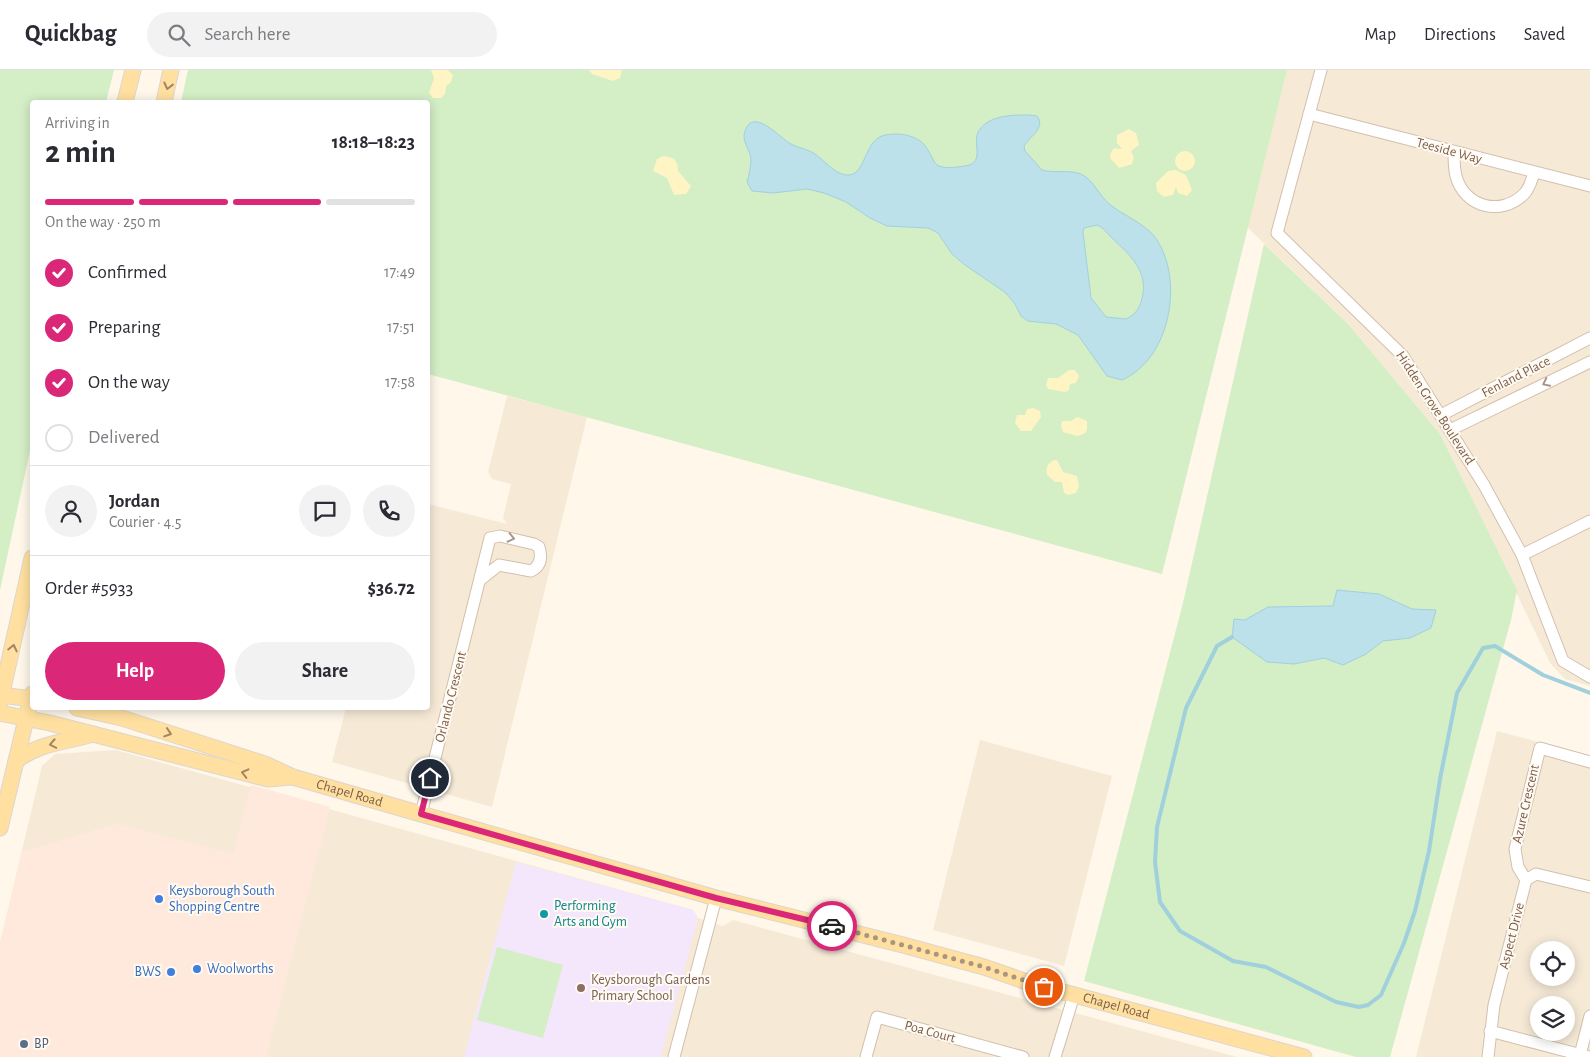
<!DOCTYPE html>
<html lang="en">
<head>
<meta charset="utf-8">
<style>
  body { margin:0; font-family:"Alegreya Sans",sans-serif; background:#f2f2f3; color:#2b2b33; height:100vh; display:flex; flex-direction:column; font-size:19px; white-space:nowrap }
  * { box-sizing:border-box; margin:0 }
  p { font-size:16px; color:#7c7c81 }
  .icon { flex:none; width:28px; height:28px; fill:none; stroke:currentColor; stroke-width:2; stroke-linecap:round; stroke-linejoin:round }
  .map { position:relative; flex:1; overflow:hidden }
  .panel { position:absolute; left:30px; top:30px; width:400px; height:610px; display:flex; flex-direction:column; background:#fff; border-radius:5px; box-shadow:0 2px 12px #0003 }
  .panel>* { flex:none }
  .buttons { position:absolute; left:1530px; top:871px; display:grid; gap:10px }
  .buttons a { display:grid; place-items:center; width:45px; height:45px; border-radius:50%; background:#fff; box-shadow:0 2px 12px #0003; font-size:25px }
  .pin { position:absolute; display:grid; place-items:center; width:42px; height:42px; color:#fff; margin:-21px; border:2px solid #fff; border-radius:50%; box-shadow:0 1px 5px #0007 }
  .courier { position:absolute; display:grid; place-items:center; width:50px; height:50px; margin:-25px; border:4px solid #db2777; border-radius:50%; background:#fff; color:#222; box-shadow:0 1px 6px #0007 }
  .overview em { font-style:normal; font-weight:700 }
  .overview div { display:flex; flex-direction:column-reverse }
  .overview { display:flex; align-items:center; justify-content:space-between; height:85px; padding:0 15px }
  h1 { font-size:32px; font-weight:700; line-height:38px }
  .bar { display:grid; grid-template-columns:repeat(4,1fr); gap:8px 5px; align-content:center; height:60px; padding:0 15px }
  .bar i { height:6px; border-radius:4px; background:#e1e1e2 }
  .bar .current { background:#db2777 }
  .bar p { grid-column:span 4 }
  .line { display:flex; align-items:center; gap:12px; padding:0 15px; border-top:1px solid #e1e1e2 }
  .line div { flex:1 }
  .round { display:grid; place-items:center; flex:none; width:52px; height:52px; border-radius:26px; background:#f2f2f3 }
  ol { padding:0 15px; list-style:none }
  li { display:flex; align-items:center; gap:15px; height:55px }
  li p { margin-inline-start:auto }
  li .icon { padding:5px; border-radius:50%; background:#db2777; color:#fff; stroke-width:4 }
  li:last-child { color:#7c7c81 }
  li i { width:28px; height:28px; border:2px solid #e1e1e2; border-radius:50% }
  .button { display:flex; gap:10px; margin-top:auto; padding:10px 15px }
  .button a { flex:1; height:58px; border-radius:30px; background:#db2777; color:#fff; font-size:20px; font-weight:700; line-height:58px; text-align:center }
  .button a+a { background:#f2f2f3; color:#2b2b33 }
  header { display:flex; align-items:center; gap:30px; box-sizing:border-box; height:70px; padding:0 25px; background:#fff; border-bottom:1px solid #e1e1e2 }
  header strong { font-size:24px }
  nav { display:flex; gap:28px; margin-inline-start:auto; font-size:18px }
  .search { width:350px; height:45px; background:#f2f2f3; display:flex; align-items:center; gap:12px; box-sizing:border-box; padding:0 18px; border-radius:28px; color:#7c7c81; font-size:19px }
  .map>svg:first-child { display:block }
  .residential { fill:#f6ead7; fill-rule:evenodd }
  .commercial { fill:#ffe9dd }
  .education { fill:#f4e6fb }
  .green { fill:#d4eec6 }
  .sand { fill:#fff4c3 }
  .water { fill:#bce1ea; stroke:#a1d0dd; fill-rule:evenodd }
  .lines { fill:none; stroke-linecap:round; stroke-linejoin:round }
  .stream { stroke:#a1d0dd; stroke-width:4 }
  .minor-casing { stroke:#d2bfad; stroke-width:13 }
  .major-casing { stroke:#ddd5d0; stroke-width:17 }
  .minor { stroke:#fff; stroke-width:11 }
  .major { stroke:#ffe0a0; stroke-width:15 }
  .oneway { stroke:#a38564 }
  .oneway2 { stroke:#aa9689 }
  .done { stroke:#aa9482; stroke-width:5; stroke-dasharray:0 9 }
  .route { stroke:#db2777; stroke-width:6 }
  .shop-dot { fill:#3f7fe0; stroke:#fffaf2; stroke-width:2 }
  .culture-dot { fill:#0f9aa8; stroke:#fffaf2; stroke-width:2 }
  .education-dot { fill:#8d6e63; stroke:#fffaf2; stroke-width:2 }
  .service-dot { fill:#5c6f8a; stroke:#fffaf2; stroke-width:2 }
  .labels { text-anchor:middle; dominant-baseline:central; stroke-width:4; stroke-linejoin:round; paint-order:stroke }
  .street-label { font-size:14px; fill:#7c5e4a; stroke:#fffaf2 }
  .shop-label { font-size:14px; fill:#366cbe; stroke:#fffaf2; text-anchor:start }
  .culture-label { font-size:14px; fill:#0d838f; stroke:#fffaf2; text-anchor:start }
  .education-label { font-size:14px; fill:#785e54; stroke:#fffaf2; text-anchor:start }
  .service-label { font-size:14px; fill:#4e5e75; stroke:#fffaf2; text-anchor:start }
</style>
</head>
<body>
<header>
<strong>Quickbag</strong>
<div class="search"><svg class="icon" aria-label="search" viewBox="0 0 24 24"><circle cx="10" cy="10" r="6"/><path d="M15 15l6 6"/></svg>Search here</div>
<nav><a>Map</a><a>Directions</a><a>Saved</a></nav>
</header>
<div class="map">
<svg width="1590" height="987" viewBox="0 0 1590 987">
  <rect width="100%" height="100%" fill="#fef7ea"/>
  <g class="residential">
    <polygon points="1287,0 1590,0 1590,616 1565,609 1550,593 1440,364 1348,254 1247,157"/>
    <polygon points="507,326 587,347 492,737 332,692 346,638 428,638 428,434 507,454 503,448 511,414 492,409 488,402"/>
    <path d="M1497 661 1590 686V987H1416ZM1539 880H1566V908H1539ZM1539 935H1566V962H1539Z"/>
    <polygon points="980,670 1112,706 1064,896 933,860"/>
    <polygon points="116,680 693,840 698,848 723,856 733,850 1237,987 0,987 0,873 42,696 55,684"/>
  </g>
  <polygon class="commercial" points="251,715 330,737 266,987 0,987 0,873 22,782 117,754 233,784"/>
  <polygon class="education" points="516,792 693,840 698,848 661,987 464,987"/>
  <g class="green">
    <polygon points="0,0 114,0 106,32 32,32 32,371 0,520"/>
    <polygon points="188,0 1287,0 1162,504 428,304 428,32 181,32"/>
    <polygon points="1264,174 1348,254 1440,364 1517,520 1511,550 1390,987 1356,987 1084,911 1183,533"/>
    <polygon points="497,877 563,895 543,968 477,950"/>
  </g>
  <g class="sand">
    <polygon points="431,0 448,0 453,5 451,12 446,16 445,24 441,28 433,28 429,23 434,8"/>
    <polygon points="589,0 622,0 620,8 613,11 592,4"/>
    <polygon points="1129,59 1136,63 1139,75 1131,81 1134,87 1132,94 1119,98 1110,88 1111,82 1114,78 1122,79 1117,73 1117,65"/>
    <circle cx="1185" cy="91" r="10"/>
    <path d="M663 86C674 87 678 90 678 101L691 116 686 124 674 125 667 108 653 101 657 89Z"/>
    <polygon points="1176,100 1186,105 1192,120 1187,126 1178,123 1176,117 1173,125 1164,127 1157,121 1156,113 1168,101"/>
    <polygon points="1069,300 1075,300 1079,306 1076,313 1070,314 1069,320 1065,322 1048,319 1046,315 1048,308 1058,308"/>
    <polygon points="1033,338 1040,341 1041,347 1031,361 1021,361 1015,353 1017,345 1025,345 1027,339"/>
    <polygon points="1077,347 1087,351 1087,360 1084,364 1077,366 1063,362 1061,356 1062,351 1071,351"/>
    <path d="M1057 390 1063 402 1077 406 1079 416 1076 423 1068 425 1064 423 1062 412H1055L1047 405C1045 397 1049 390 1057 390Z"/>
  </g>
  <g class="water">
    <path d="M1029 45 1037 46C1046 58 1030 66 1024 76L1025 81 1042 100C1055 104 1075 98 1086 107 1095 114 1100 126 1108 133 1123 146 1146 153 1157 170 1184 212 1170 289 1122 310L1107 306 1078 265 1056 254 1028 251 1021 246 1015 234 1006 223 965 195 952 184 938 163 928 158 887 156 870 148 846 132 824 123 807 119 773 123 752 121 747 112C749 105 751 97 751 89 750 79 741 71 745 61 753 36 781 69 791 74 798 78 808 79 815 84 824 90 835 104 846 105 866 107 863 73 882 66 898 61 920 65 928 80 932 86 933 93 939 96 946 99 958 97 965 96 987 93 970 71 980 59 991 45 1012 45 1029 45ZM1097 155C1104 158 1106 162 1111 167 1130 185 1149 201 1142 229 1139 239 1136 244 1126 249L1106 247 1091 228 1083 162 1084 158Z"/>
    <polygon points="1337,520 1379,524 1412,539 1436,540 1431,558 1410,568 1383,571 1366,584 1343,595 1324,588 1294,594 1267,592 1232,567 1234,549 1245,550 1268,537 1333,536"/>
  </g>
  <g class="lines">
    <polyline class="stream" points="1232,567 1217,576 1186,638 1157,757 1155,792 1160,832 1180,861 1233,891 1266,897 1336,932 1359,937 1368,935 1381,925 1404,873 1415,841 1429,781 1440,709 1457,623 1483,578 1495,576 1543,605 1590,623"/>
    <defs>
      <g id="minor">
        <polyline points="1321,0 1277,163 1403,286 1484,415 1522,485 1563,591 1590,607"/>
        <polyline points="1309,44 1590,116"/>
        <path d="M1454 82C1454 90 1454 98 1456 106 1464 137 1501 147 1524 124 1530 118 1531 111 1534 103"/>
        <polyline points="1441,345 1590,268"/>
        <polyline points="1450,360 1590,292"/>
        <polyline points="1522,485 1590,451"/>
        <path d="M421 744 490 468 500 466 534 474 539 477C542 487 541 496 531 501L499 495 480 510"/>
        <polyline points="1526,810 1518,797 1515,779 1540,678 1590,692"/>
        <polyline points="1490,961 1589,987"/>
        <polyline points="1580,985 1590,946"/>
        <polyline points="674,987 716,828"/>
        <polyline points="866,987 877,947 1023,987"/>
        <polyline points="1055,987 1074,925"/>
        <polyline points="1488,987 1494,935 1526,810 1536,804 1590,817"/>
      </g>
      <g id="major">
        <polyline points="125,32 133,0"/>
        <polyline points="164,32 171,0"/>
        <polyline points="1,625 32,629"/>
        <polyline points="0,632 32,488"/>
        <path id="s1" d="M77 638 122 648 265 694 293 707 421 744 716 828 903 875 984 897 1030 913 1304 987"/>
        <polyline points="0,643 50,653 268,709 290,707"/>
        <path d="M16 691C38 673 67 672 93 664"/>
        <polyline points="0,758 32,624"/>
      </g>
    </defs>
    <use href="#minor" class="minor-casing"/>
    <use href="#major" class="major-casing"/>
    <use href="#minor" class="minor"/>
    <use href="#major" class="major"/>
  </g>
  <defs><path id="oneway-chevron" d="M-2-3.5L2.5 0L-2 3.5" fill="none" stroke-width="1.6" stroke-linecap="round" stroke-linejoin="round" transform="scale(1.25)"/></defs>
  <g class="oneway">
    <use href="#oneway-chevron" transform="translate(168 16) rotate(104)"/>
    <use href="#oneway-chevron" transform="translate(13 578) rotate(-77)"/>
    <use href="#oneway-chevron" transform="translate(168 663) rotate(18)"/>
    <use href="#oneway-chevron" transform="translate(53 674) rotate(169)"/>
    <use href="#oneway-chevron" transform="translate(245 703) rotate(-166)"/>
  </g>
  <g class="oneway2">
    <use href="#oneway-chevron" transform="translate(1546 313) rotate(154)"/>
    <use href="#oneway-chevron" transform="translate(511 468) rotate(13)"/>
  </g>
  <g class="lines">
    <polyline class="done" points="832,856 984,897 1044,917"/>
    <polyline class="route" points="430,708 421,744 716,828 832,856"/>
  </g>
  <g class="shop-dot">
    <circle cx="159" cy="829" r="5"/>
    <circle cx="197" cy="899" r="5"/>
    <circle cx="171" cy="902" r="5"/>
  </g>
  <circle class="culture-dot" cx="544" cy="844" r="5"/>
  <circle class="education-dot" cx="581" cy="918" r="5"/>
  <circle class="service-dot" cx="24" cy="974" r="5"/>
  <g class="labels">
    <g class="street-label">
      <text transform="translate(1449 81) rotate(15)">Teeside Way</text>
      <text transform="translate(1516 307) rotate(-27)">Fenland Place</text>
      <text transform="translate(1435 338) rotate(57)">Hidden Grove Boulevard</text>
      <text transform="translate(451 627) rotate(-76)">Orlando Crescent</text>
      <text stroke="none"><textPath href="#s1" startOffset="286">Chapel Road</textPath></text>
      <text transform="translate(1526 734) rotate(-77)">Azure Crescent</text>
      <text transform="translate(1512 866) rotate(-76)">Aspect Drive</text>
      <text stroke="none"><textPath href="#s1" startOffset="1082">Chapel Road</textPath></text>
      <text transform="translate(930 962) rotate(15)">Poa Court</text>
    </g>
    <g class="shop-label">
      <text x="169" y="821">Keysborough South<tspan x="169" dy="16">Shopping Centre</tspan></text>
      <text x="207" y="899">Woolworths</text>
      <text x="161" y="902" text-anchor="end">BWS</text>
    </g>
    <g class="culture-label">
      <text x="554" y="836">Performing<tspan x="554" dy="16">Arts and Gym</tspan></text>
    </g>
    <g class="education-label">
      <text x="591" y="910">Keysborough Gardens<tspan x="591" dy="16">Primary School</tspan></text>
    </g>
    <g class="service-label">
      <text x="34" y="974">BP</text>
    </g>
  </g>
</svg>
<div class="buttons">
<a><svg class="icon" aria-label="locate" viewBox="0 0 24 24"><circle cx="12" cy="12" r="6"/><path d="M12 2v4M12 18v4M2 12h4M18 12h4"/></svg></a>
<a><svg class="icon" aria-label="layers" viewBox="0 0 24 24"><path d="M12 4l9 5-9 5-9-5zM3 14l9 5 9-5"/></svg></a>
</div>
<div class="pin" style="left:1044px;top:917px;background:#ea580c"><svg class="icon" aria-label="bag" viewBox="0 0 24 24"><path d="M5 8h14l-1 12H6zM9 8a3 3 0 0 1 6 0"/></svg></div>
<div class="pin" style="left:430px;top:708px;background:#1f2937"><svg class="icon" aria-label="home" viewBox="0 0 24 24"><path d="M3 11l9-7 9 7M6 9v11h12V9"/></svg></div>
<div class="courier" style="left:832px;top:856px"><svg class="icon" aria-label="car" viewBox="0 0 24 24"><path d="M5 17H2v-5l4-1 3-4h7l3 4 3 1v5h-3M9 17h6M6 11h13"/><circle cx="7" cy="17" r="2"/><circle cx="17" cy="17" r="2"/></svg></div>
<section class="panel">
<div class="overview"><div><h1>2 min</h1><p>Arriving in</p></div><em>18:18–18:23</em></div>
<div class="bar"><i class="current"></i><i class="current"></i><i class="current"></i><i></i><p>On the way · 250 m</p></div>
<ol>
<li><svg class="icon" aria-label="check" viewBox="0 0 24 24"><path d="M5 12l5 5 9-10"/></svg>Confirmed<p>17:49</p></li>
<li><svg class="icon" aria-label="check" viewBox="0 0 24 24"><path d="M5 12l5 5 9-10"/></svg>Preparing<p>17:51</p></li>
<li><svg class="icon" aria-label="check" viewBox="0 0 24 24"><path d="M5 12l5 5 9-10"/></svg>On the way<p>17:58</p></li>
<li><i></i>Delivered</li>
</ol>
<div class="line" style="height:90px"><a class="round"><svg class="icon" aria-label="person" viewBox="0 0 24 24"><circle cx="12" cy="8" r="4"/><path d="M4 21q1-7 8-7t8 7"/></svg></a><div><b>Jordan</b><p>Courier · 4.5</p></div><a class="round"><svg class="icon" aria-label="chat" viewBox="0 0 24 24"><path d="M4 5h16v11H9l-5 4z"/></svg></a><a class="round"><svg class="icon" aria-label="phone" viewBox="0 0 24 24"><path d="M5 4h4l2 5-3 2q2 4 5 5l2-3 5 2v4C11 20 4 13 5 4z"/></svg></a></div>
<div class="line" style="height:65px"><div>Order #5933</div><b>$36.72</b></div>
<div class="button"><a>Help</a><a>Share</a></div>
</section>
</div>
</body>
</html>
